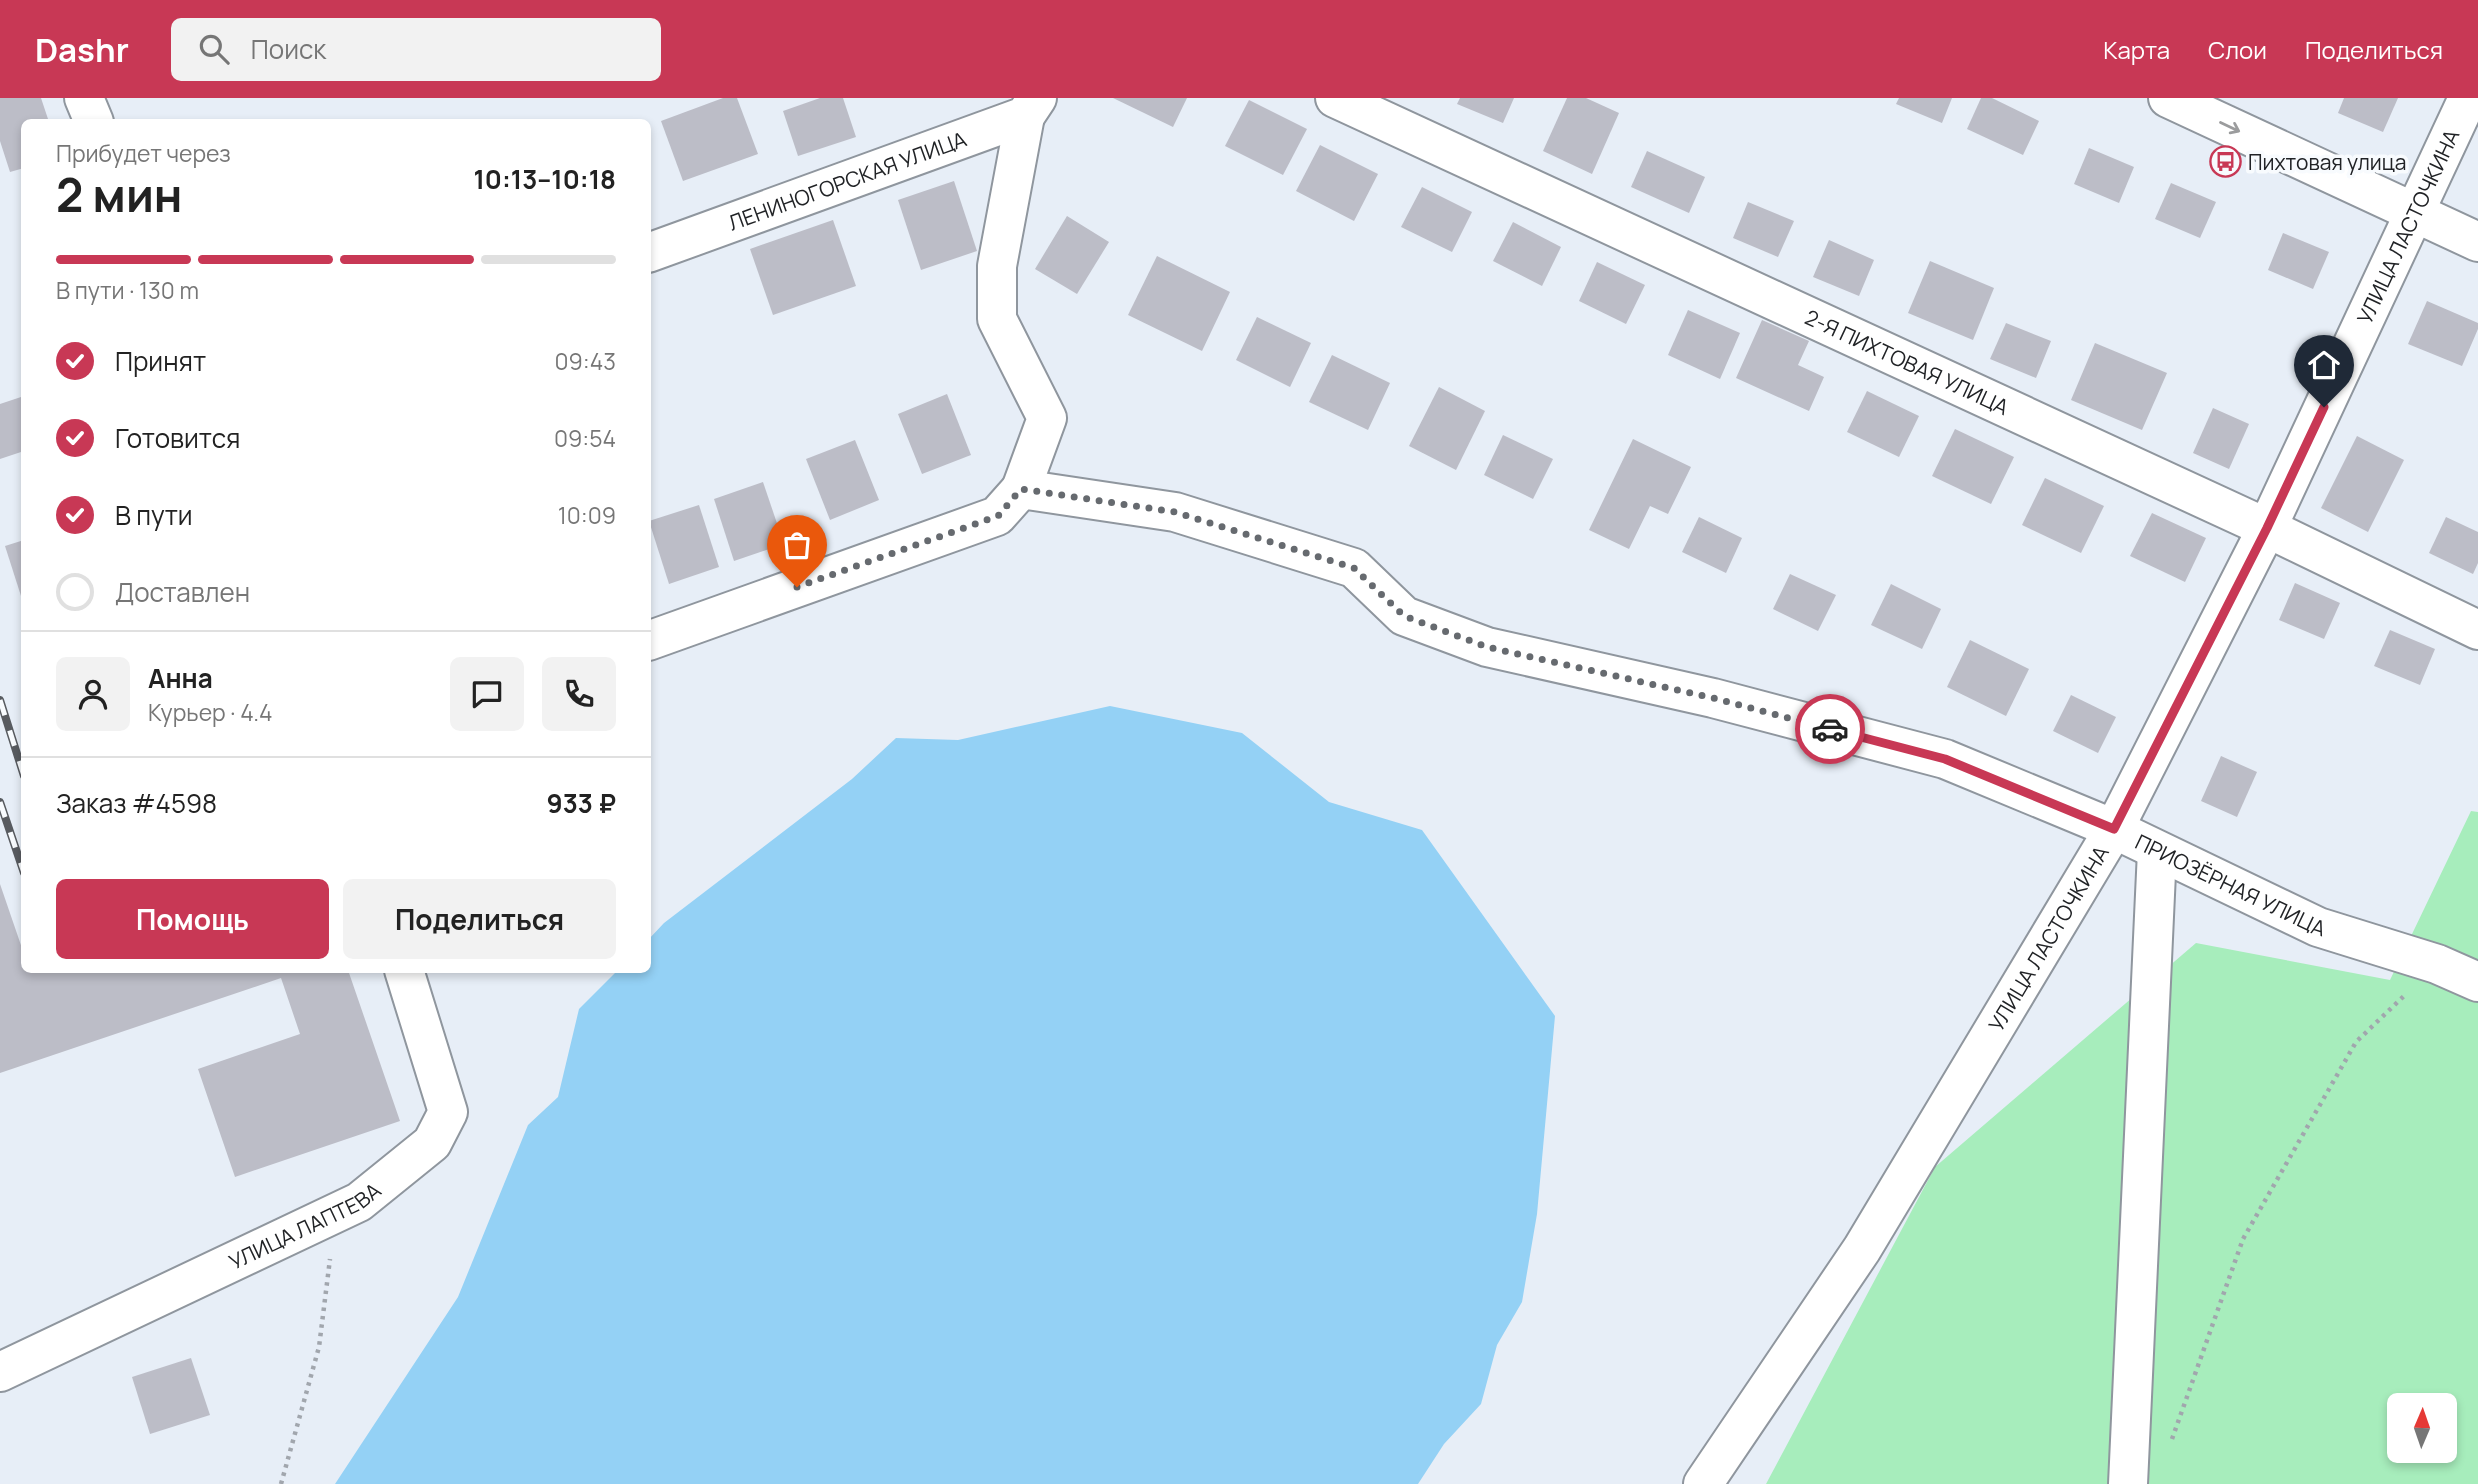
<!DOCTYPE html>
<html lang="ru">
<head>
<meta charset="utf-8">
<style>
  body { margin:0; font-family:Manrope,sans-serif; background:#f2f2f2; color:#222; height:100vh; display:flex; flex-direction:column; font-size:26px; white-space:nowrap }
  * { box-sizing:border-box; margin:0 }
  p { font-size:23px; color:#767676 }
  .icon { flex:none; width:38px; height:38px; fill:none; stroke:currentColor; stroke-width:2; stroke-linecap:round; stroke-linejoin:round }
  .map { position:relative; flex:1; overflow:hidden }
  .panel { position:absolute; left:21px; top:21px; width:630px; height:854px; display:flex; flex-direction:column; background:#fff; border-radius:10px; box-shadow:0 4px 10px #0003 }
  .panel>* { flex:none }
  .needle { width:46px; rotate:2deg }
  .tools { position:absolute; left:2387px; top:1295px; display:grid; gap:14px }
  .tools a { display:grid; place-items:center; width:70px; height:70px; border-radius:10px; background:#fff; box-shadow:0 4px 10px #0003; font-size:35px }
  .pin { position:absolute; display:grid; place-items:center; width:60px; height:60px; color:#fff; margin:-72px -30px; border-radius:50% 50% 50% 0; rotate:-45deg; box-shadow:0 0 7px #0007 }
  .pin .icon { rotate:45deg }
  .courier { position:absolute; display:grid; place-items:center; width:70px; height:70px; margin:-35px; border:5px solid #c83855; border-radius:50%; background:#fff; color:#222; box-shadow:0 2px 9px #0007 }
  .head em { font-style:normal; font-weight:700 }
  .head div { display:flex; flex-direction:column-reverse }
  .head { display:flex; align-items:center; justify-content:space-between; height:119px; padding:0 35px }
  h1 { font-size:46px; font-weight:700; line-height:52px }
  .bar { display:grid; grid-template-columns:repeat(4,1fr); gap:10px 7px; align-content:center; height:84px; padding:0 35px }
  .bar i { height:9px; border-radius:5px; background:#e0e0e0 }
  .bar .on { background:#c83855 }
  .bar p { grid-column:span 4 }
  .line { display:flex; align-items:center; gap:18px; padding:0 35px; border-top:2px solid #e0e0e0 }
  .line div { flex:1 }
  .round { display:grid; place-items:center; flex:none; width:74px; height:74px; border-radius:10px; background:#f2f2f2 }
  ol { padding:0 35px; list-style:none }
  li { display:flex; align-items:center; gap:21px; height:77px }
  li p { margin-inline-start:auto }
  li .icon { padding:7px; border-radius:50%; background:#c83855; color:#fff; stroke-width:4 }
  li:last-child { color:#767676 }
  li i { width:38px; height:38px; border:4px solid #e0e0e0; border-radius:50% }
  .action { display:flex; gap:14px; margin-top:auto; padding:14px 35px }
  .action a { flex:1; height:80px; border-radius:10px; background:#c83855; color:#fff; font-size:28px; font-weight:700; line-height:80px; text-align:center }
  .action a+a { background:#f2f2f2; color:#222 }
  header { display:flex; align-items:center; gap:42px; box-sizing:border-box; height:98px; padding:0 35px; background:#c83855; color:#fff }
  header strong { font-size:33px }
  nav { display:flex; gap:38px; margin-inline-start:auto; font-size:24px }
  .search { width:490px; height:63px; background:#f2f2f2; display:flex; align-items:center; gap:18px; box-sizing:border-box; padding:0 24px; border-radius:10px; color:#767676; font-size:26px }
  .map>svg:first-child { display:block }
  .green { fill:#a7edbc; fill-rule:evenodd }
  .water { fill:#94d1f5 }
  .building { fill:#bcbdc7 }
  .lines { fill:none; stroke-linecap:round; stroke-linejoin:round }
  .minor-casing { stroke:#8f969e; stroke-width:42 }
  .path { stroke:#a1a6ad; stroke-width:4.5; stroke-dasharray:3.5 5; stroke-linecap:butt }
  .minor { stroke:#fff; stroke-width:38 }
  .rail-casing { stroke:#585b60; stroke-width:8 }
  .rail { stroke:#f8fbfe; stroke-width:5; stroke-dasharray:16; stroke-linecap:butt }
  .oneway { stroke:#9b9c9d }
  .done { stroke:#666a6f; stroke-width:7; stroke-dasharray:0 12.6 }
  .route { stroke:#c83855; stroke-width:9 }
  .labels { text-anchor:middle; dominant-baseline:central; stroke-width:7; stroke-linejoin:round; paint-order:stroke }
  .poi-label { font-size:21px; fill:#212326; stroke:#f8fbfe; text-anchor:start }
  .street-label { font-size:21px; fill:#212326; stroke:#f8fbfe }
</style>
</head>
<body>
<header>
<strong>Dashr</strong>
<div class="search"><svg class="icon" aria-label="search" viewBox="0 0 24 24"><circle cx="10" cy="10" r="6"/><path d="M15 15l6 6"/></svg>Поиск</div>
<nav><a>Карта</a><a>Слои</a><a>Поделиться</a></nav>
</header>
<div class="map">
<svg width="2478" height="1386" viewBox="0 0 2478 1386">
  <rect width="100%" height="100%" fill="#e7eef7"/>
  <path class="green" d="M2471 713 2478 714V1386H1766L1935 1069 2196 845 2390 882ZM2399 1307H2445V1353H2399Z"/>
  <polygon class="water" points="1110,608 1242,635 1329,704 1422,732 1555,918 1537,1116 1522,1204 1497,1247 1481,1306 1444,1346 1418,1386 335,1386 458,1199 528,1027 558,999 579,911 618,872 648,872 648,842 664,825 852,681 896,640 958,642"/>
  <g class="building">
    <polygon points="0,0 41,0 49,24 24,24 24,70 10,74 0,43"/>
    <polygon points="723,0 737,0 758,56 683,83 661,23"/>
    <polygon points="820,0 843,0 856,39 798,58 783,13"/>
    <polygon points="1113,0 1187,0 1173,29"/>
    <polygon points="1460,0 1514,0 1503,25 1457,6"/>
    <polygon points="1567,0 1586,0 1619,15 1592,76 1543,53"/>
    <polygon points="1899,0 1952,0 1942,25 1896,6"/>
    <polygon points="1981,0 1992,0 2039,23 2023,57 1967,31"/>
    <polygon points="2344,0 2398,0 2383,34 2338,15"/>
    <polygon points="1249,2 1307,31 1283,77 1225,48"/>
    <polygon points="1320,47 1378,76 1354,123 1296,93"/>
    <polygon points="2089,50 2134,69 2119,105 2074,86"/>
    <polygon points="1647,53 1705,79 1689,115 1631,89"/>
    <polygon points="954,83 977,153 921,172 898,102"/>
    <polygon points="2171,85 2216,104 2200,140 2155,121"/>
    <polygon points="1422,89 1472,114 1452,154 1401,129"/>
    <polygon points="1748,104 1794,123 1778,159 1733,140"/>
    <polygon points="1067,118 1109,144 1077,196 1035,171"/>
    <polygon points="833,122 856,188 773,217 750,151"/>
    <polygon points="1513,124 1561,149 1542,188 1493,163"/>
    <polygon points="2283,135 2329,154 2313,191 2268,172"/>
    <polygon points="1829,142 1874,162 1859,198 1813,179"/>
    <polygon points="1157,158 1230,194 1202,253 1128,217"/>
    <polygon points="1930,163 1994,190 1973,242 1908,215"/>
    <polygon points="1597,164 1645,187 1626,226 1579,203"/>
    <polygon points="2427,203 2478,225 2478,231 2462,268 2408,246"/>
    <polygon points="1688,212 1740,235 1720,281 1668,257"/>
    <polygon points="1257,219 1311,245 1290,289 1236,262"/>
    <polygon points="1762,222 1809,243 1798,267 1824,279 1809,313 1736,280"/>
    <polygon points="2006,225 2051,243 2036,280 1990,261"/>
    <polygon points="2095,245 2167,275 2142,332 2071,302"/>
    <polygon points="1332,257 1390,285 1368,332 1309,304"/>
    <polygon points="1439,289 1485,313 1456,372 1409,348"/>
    <polygon points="1867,293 1919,318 1899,359 1847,334"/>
    <polygon points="947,296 971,357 922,376 898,316"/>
    <polygon points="24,298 24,353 0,361 0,306"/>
    <polygon points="2213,310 2249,326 2229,371 2193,355"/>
    <polygon points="1955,331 2014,359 1991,406 1932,378"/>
    <polygon points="1503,337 1553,361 1533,401 1484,377"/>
    <polygon points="2357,338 2404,362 2368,434 2321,410"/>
    <polygon points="1633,341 1691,369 1668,416 1650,408 1629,451 1589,432"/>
    <polygon points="855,342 879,402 830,422 806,361"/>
    <polygon points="2045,380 2104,408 2081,455 2022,427"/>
    <polygon points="763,384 784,446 734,463 714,401"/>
    <polygon points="699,407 719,469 669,486 649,423"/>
    <polygon points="2152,415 2206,440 2185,484 2130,458"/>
    <polygon points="1699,419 1742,440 1726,475 1682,454"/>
    <polygon points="2446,419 2478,434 2478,465 2473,476 2429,455"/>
    <polygon points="24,442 24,497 21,498 5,448"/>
    <polygon points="1790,476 1836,497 1818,533 1773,511"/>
    <polygon points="2295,485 2340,505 2324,541 2279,522"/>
    <polygon points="1891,486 1941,511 1922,551 1871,527"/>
    <polygon points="2390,532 2435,551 2420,587 2374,568"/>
    <polygon points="1970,542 2029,571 2006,618 1947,589"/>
    <polygon points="2071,597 2116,619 2098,655 2053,633"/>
    <polygon points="2221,658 2257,674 2237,719 2201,703"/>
    <polygon points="0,786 24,856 24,872 348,872 400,1023 235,1079 198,971 300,936 281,880 0,975"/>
    <polygon points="191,1260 210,1317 150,1336 132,1279"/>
  </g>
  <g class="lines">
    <defs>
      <g id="minor">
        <polyline points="84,0 94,24"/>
        <path id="s1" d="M1335 0 2267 430 2478 532"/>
        <polyline points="2168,0 2478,144"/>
        <path id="s2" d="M648 155 1025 18 1037 0"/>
        <polyline points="1021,391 1047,320 997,221 997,168 1025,18"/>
        <path id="s3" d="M648 543 997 418 1021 391 1175 414 1354 470 1404 518 1487 549 1713 600 1945 661 2114 731 2318 829 2437 866 2478 884"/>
        <path id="s4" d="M0 1274 359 1104 432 1045 448 1014 404 872"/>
        <path id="s5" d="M1703 1386 1862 1151 2114 731 2267 430 2468 0"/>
        <polyline points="2128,1386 2157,753"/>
      </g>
    </defs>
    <use href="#minor" class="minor-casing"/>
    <g class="path">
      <polyline points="2172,1341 2243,1141 2356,944 2406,896"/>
      <polyline points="281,1386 319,1249 330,1161"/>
    </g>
    <use href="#minor" class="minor"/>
    <defs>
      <g id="rail">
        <polyline points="0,602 24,678"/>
        <polyline points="0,704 24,775"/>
      </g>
    </defs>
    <use href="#rail" class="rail-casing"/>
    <use href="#rail" class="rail"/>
  </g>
  <defs><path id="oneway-shaft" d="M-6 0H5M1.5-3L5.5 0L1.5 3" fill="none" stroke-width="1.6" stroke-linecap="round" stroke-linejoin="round" transform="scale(1.75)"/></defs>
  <use class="oneway" href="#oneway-shaft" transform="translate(2230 29) rotate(25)"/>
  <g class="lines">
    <polyline class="done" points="797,489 998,418 1021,391 1175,414 1354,470 1404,518 1487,549 1713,600 1830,631"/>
    <polyline class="route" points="1830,631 1945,661 2114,731 2267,430 2324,309"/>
  </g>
  <defs>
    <symbol id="bus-ring" viewBox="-11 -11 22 22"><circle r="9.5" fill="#f8fbfe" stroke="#c83855" stroke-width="1.5"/><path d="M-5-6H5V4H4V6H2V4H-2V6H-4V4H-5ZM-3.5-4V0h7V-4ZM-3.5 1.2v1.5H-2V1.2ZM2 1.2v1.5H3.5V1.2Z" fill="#c83855"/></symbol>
  </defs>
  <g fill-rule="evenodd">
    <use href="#bus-ring" x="2208" y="46" width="35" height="35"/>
  </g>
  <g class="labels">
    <g class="poi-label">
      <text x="2248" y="64">Пихтовая улица</text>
    </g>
    <g class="street-label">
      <text stroke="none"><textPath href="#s2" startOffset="212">ЛЕНИНОГОРСКАЯ УЛИЦА</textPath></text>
      <text stroke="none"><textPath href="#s5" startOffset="1444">УЛИЦА ЛАСТОЧКИНА</textPath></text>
      <text stroke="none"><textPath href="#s1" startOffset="630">2-Я ПИХТОВАЯ УЛИЦА</textPath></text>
      <text stroke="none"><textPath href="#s3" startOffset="1692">ПРИОЗЁРНАЯ УЛИЦА</textPath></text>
      <text stroke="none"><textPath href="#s5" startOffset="646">УЛИЦА ЛАСТОЧКИНА</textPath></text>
      <text stroke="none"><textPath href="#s4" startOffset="338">УЛИЦА ЛАПТЕВА</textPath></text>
    </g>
  </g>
</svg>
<div class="tools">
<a><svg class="needle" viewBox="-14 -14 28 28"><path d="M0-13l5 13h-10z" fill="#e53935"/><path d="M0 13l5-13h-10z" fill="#767676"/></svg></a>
</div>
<div class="pin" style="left:797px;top:489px;background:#ea580c"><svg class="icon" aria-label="bag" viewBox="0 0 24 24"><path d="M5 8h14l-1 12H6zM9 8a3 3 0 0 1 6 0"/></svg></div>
<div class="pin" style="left:2324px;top:309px;background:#1f2937"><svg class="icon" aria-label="home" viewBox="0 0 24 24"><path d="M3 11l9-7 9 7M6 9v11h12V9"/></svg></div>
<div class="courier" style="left:1830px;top:631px"><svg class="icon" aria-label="car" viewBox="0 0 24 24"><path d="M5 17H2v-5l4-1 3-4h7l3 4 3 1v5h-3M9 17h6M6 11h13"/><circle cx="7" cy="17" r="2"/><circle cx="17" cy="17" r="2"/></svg></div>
<section class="panel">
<div class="head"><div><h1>2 мин</h1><p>Прибудет через</p></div><em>10:13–10:18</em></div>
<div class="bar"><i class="on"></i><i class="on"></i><i class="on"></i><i></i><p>В пути · 130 m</p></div>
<ol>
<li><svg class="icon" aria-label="check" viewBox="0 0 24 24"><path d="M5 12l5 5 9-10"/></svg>Принят<p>09:43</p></li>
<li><svg class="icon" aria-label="check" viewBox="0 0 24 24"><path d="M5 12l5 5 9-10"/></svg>Готовится<p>09:54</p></li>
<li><svg class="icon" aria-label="check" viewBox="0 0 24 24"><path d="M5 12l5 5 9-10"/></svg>В пути<p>10:09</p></li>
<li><i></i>Доставлен</li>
</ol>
<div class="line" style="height:126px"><a class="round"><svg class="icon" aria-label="person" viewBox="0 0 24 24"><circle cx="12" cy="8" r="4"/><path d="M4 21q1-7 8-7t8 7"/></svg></a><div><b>Анна</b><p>Курьер · 4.4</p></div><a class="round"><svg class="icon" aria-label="chat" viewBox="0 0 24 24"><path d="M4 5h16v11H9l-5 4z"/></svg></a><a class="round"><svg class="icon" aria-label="phone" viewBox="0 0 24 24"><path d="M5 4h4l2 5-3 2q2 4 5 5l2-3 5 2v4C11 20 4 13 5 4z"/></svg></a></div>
<div class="line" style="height:91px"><div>Заказ #4598</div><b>933 ₽</b></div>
<div class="action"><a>Помощь</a><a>Поделиться</a></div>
</section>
</div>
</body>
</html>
